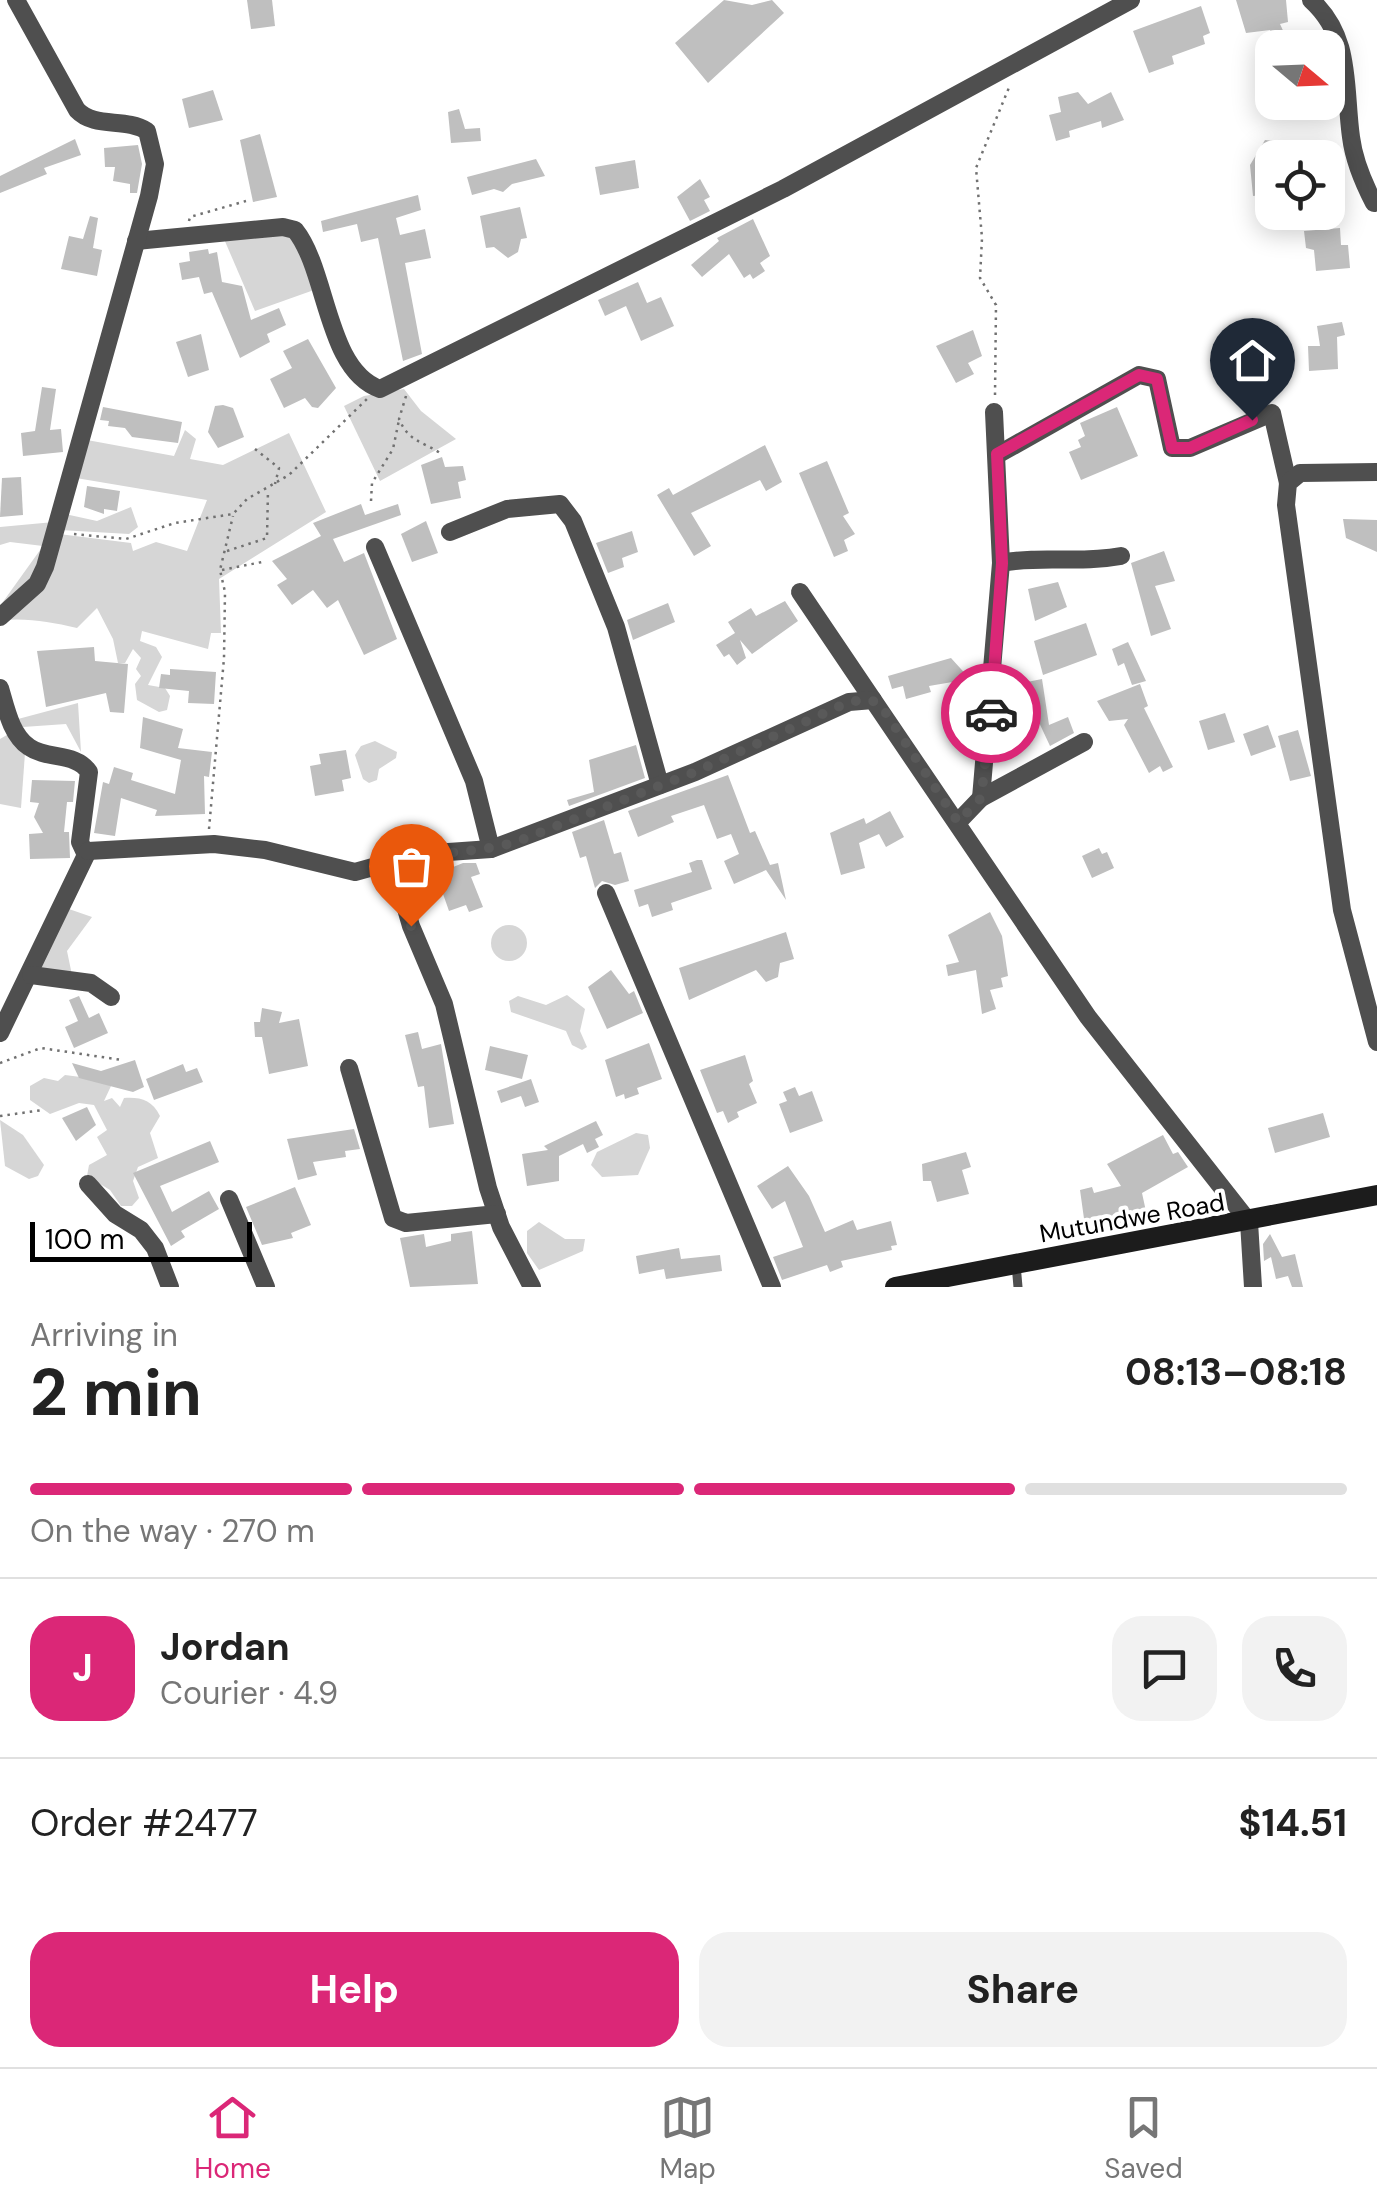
<!DOCTYPE html>
<html lang="en">
<head>
<meta charset="utf-8">
<style>
  body { margin:0; font-family:"DM Sans",sans-serif; background:#f2f2f2; color:#222; height:100vh; display:flex; flex-direction:column; font-size:38px; white-space:nowrap }
  * { box-sizing:border-box; margin:0 }
  p { font-size:32px; color:#767676 }
  .icon { flex:none; width:55px; height:55px; fill:none; stroke:currentColor; stroke-width:2; stroke-linecap:round; stroke-linejoin:round }
  .map { position:relative; height:1287px; overflow:hidden }
  .details { display:flex; flex-direction:column; background:#fff; flex:1 }
  .details>* { flex:none }
  .needle { width:65px; rotate:109deg }
  .buttons { position:absolute; left:1255px; top:30px; display:grid; gap:20px }
  .buttons a { display:grid; place-items:center; width:90px; height:90px; border-radius:20px; background:#fff; box-shadow:0 5px 25px #0003; font-size:50px }
  .scale { position:absolute; left:30px; bottom:25px; width:222px; box-sizing:border-box; padding-left:10px; border:5px solid #000; border-top:0; font-size:28px; line-height:35px; white-space:nowrap; color:#000; -webkit-text-stroke:8px #fff; paint-order:stroke }
  .pin { position:absolute; display:grid; place-items:center; width:85px; height:85px; color:#fff; margin:-102px -42px; border-radius:50% 50% 50% 0; rotate:-45deg; box-shadow:0 0 10px #0007 }
  .pin .icon { rotate:45deg }
  .courier { position:absolute; display:grid; place-items:center; width:100px; height:100px; margin:-50px; border:8px solid #db2777; border-radius:50%; background:#fff; color:#222; box-shadow:0 2px 12px #0007 }
  .summary em { font-style:normal; font-weight:700 }
  .summary div { display:flex; flex-direction:column-reverse }
  .summary { display:flex; align-items:center; justify-content:space-between; height:170px; padding:0 30px }
  h1 { font-size:65px; font-weight:700; line-height:75px }
  .bar { display:grid; grid-template-columns:repeat(4,1fr); gap:15px 10px; align-content:center; height:120px; padding:0 30px }
  .bar i { height:12px; border-radius:8px; background:#e0e0e0 }
  .bar .active { background:#db2777 }
  .bar p { grid-column:span 4 }
  .line { display:flex; align-items:center; gap:25px; padding:0 30px; border-top:2px solid #e0e0e0 }
  .line div { flex:1 }
  .round { display:grid; place-items:center; flex:none; width:105px; height:105px; border-radius:30px; background:#f2f2f2 }
  .action { display:flex; gap:20px; margin-top:auto; padding:20px 30px }
  .action a { flex:1; height:115px; border-radius:30px; background:#db2777; color:#fff; font-size:40px; font-weight:700; line-height:115px; text-align:center }
  .action a+a { background:#f2f2f2; color:#222 }
  .menu { display:flex; justify-content:space-around; align-items:center; height:140px; border-top:2px solid #e0e0e0; background:#fff; font-size:28px; color:#767676 }
  .menu a { display:grid; justify-items:center; gap:5px }
  .menu .active { color:#db2777 }
  .map>svg:first-child { display:block }
  .green { fill:#d6d6d6 }
  .building { fill:#bfbfbf }
  .lines { fill:none; stroke-linecap:round; stroke-linejoin:round }
  .path { stroke:#717171; stroke-width:2.5; stroke-dasharray:2.5 5; stroke-linecap:butt }
  .service { stroke:#4f4f4f; stroke-width:9 }
  .minor { stroke:#4f4f4f; stroke-width:18 }
  .secondary { stroke:#1c1c1c; stroke-width:20 }
  .done { stroke:#595959; stroke-width:10; stroke-dasharray:0 18 }
  .route { stroke:#db2777; stroke-width:12 }
  .labels { text-anchor:middle; dominant-baseline:central; stroke-width:8; stroke-linejoin:round; paint-order:stroke }
  .street-label { font-size:25px; fill:#000; stroke:#fff }
</style>
</head>
<body>
<div class="map">
<svg width="1377" height="1287" viewBox="0 0 1377 1287">
  <rect width="100%" height="100%" fill="#fff"/>
  <g class="green">
    <polygon points="276,231 295,237 314,290 255,311 224,239"/>
    <polygon points="404,389 421,411 456,439 380,481 344,406 364,396"/>
    <path d="M185 430 196 439 190 459 223 465 289 433 326 512 219 579 221 633H211L208 649 142 631 140 641 156 647 162 657 148 685 165 688 170 696 167 710 159 712 137 700 135 684 141 676 136 669 141 658 133 649 125 663H118L113 639 97 608 77 628C51 622 30 618 3 620L59 534 131 543 133 551 156 542 187 551 207 500 76 478 87 440 174 456Z"/>
    <polygon points="131,507 138,527 129,534 60,530 65,514 97,521"/>
    <polygon points="54,522 40,571 0,606 43,546 10,542 0,545 0,527"/>
    <polygon points="78,703 81,752 66,724 23,727 18,719"/>
    <polygon points="12,732 25,753 21,808 0,804 0,739"/>
    <polygon points="375,741 397,752 396,758 379,769 377,780 369,783 363,779 355,755 361,746"/>
    <polygon points="66,908 92,917 67,951 72,975 37,971"/>
    <circle cx="509" cy="943" r="18"/>
    <polygon points="567,995 585,1009 580,1031 587,1047 582,1050 572,1045 566,1031 511,1012 509,1001 518,996 546,1005"/>
    <path d="M65 1075 96 1079 111 1086 104 1101 112 1098 120 1107 124 1098C141 1097 152 1100 160 1116L150 1133 158 1158 138 1167 133 1181 139 1198 132 1206H121L110 1190 87 1176 89 1165 107 1155 97 1137 107 1130 94 1105 79 1103 50 1114 30 1100V1086L44 1078 58 1081Z"/>
    <polygon points="0,1120 23,1135 44,1165 38,1176 29,1179 5,1166"/>
    <polygon points="636,1133 648,1135 650,1148 638,1175 602,1177 591,1165 597,1152"/>
    <polygon points="539,1222 565,1239 585,1239 583,1251 539,1270 527,1253 527,1231"/>
  </g>
  <g class="building">
    <polygon points="247,0 272,0 275,26 251,29"/>
    <polygon points="724,0 752,5 772,0 784,13 708,83 675,43"/>
    <polygon points="1236,0 1286,0 1288,22 1280,24 1286,37 1270,39 1270,30 1246,33"/>
    <polygon points="1201,6 1210,33 1203,36 1205,44 1172,56 1174,64 1149,73 1133,31"/>
    <polygon points="213,90 223,120 189,128 182,99"/>
    <polygon points="1078,92 1088,104 1111,92 1124,120 1102,128 1101,121 1069,131 1070,137 1056,141 1049,115 1061,112 1058,97"/>
    <polygon points="459,109 465,129 480,128 481,141 451,143 448,112"/>
    <polygon points="260,134 277,197 253,202 240,140"/>
    <polygon points="75,139 81,155 44,168 47,174 0,193 0,176"/>
    <polygon points="1265,140 1282,142 1290,158 1272,158 1272,194 1253,196 1250,165"/>
    <polygon points="138,145 142,164 137,193 130,193 130,184 113,181 115,167 105,167 104,148"/>
    <polygon points="536,159 545,176 512,184 503,192 494,189 472,195 467,177"/>
    <polygon points="635,160 639,188 600,195 595,167"/>
    <polygon points="700,179 710,197 704,200 710,211 690,221 677,197"/>
    <polygon points="418,195 421,210 396,218 400,235 425,229 431,258 405,263 422,354 403,361 378,238 361,242 357,224 323,232 321,221"/>
    <polygon points="520,207 527,238 521,239 518,252 508,258 494,247 486,248 480,216"/>
    <polygon points="90,216 98,218 93,248 102,250 97,276 61,269 69,236 83,239"/>
    <polygon points="753,219 770,256 760,263 765,271 753,279 750,274 744,278 729,254 702,277 691,265 719,241 717,238"/>
    <polygon points="1340,228 1341,245 1348,245 1350,268 1316,271 1314,250 1306,248 1304,231"/>
    <polygon points="208,249 209,254 217,252 222,282 242,286 251,320 279,308 286,325 267,334 270,342 240,358 212,292 204,294 199,277 182,280 179,263 190,261 189,252"/>
    <polygon points="638,282 647,303 661,297 674,326 641,341 626,306 605,316 598,300"/>
    <polygon points="1342,322 1345,335 1337,337 1338,369 1309,371 1308,346 1320,346 1317,326"/>
    <polygon points="973,330 982,356 968,363 974,374 956,383 936,346"/>
    <polygon points="201,334 209,370 188,377 176,342"/>
    <polygon points="1263,334 1271,356 1230,377 1219,354"/>
    <polygon points="308,339 336,388 318,408 312,407 305,398 284,408 270,379 292,368 283,351"/>
    <polygon points="42,387 56,389 50,430 61,429 63,452 23,456 21,433 35,431"/>
    <polygon points="223,405 233,408 244,437 218,448 208,432 215,406"/>
    <polygon points="103,407 182,422 178,443 132,437 125,428 108,426 109,421 100,420"/>
    <polygon points="1117,407 1138,456 1081,480 1069,452 1081,447 1078,440 1085,436 1080,423"/>
    <polygon points="765,445 782,482 766,491 760,480 691,513 711,546 694,556 657,495 669,488 673,495"/>
    <polygon points="442,457 445,467 463,466 466,480 458,482 461,498 431,504 421,465"/>
    <polygon points="827,461 849,513 843,516 855,534 844,540 848,551 834,557 799,473"/>
    <polygon points="21,477 23,515 0,517 2,478"/>
    <polygon points="87,486 120,491 117,511 104,509 104,514 84,507"/>
    <polygon points="361,504 365,515 398,504 401,515 333,539 344,562 364,553 397,639 364,655 338,600 327,608 313,590 292,605 277,585 287,579 272,561 321,536 313,523"/>
    <polygon points="1343,519 1377,520 1377,552 1346,538"/>
    <polygon points="426,521 438,553 412,562 401,534"/>
    <polygon points="632,531 638,552 622,558 624,567 608,573 596,543"/>
    <polygon points="1164,551 1175,581 1155,586 1171,629 1151,636 1131,563"/>
    <polygon points="1058,582 1067,607 1035,621 1028,589"/>
    <polygon points="785,601 798,621 752,654 740,640 746,658 737,665 729,654 724,657 716,645 735,633 728,622 751,608 756,616"/>
    <polygon points="668,603 675,622 633,640 627,620"/>
    <polygon points="1086,623 1097,655 1043,675 1034,641"/>
    <polygon points="1128,642 1146,681 1132,685 1124,663 1118,666 1112,649"/>
    <polygon points="94,647 95,661 128,664 124,713 110,712 106,693 46,707 37,651"/>
    <polygon points="951,658 970,679 929,686 931,692 906,699 903,686 892,689 888,676"/>
    <polygon points="170,669 216,672 214,704 188,703 189,691 159,688 161,674 170,675"/>
    <polygon points="1042,679 1049,725 1068,717 1074,733 1050,746 1036,716 1027,717 1022,683"/>
    <polygon points="1140,684 1148,706 1144,708 1173,767 1163,772 1160,766 1149,773 1124,725 1128,719 1109,721 1097,701"/>
    <polygon points="1225,713 1235,742 1208,750 1199,721"/>
    <polygon points="143,717 183,729 178,748 212,752 209,777 204,776 205,814 155,816 157,810 121,798 115,836 94,833 103,782 109,784 114,767 133,773 131,780 175,794 181,760 140,748"/>
    <polygon points="1268,725 1276,747 1251,756 1243,734"/>
    <polygon points="1298,730 1311,776 1290,781 1278,736"/>
    <polygon points="636,745 645,778 569,806 567,800 594,792 589,760"/>
    <polygon points="346,750 351,778 342,780 344,791 315,796 310,766 321,764 319,754"/>
    <polygon points="728,775 750,833 755,831 770,865 778,863 786,900 766,870 734,884 724,861 739,854 731,834 717,839 704,805 671,816 674,822 638,837 628,811"/>
    <polygon points="32,780 75,781 73,802 67,802 64,832 69,832 70,858 30,859 29,834 43,833 34,817 39,803 30,802"/>
    <polygon points="890,811 904,837 886,847 879,834 859,843 865,868 841,875 830,833 864,818 866,824"/>
    <polygon points="604,820 614,854 621,852 629,881 615,885 602,881 595,888 586,856 580,858 572,832"/>
    <polygon points="1099,848 1102,854 1107,852 1114,868 1092,878 1082,856"/>
    <polygon points="697,860 702,860 712,889 671,903 673,910 652,917 648,904 639,907 634,890 692,872 689,863"/>
    <polygon points="463,863 476,863 480,874 471,877 483,907 469,912 466,905 449,911 436,874"/>
    <polygon points="990,912 1002,936 1008,976 1001,978 1003,987 990,990 996,1009 982,1014 976,970 948,976 946,965 959,962 948,935"/>
    <polygon points="786,932 794,959 780,963 778,977 766,982 756,970 689,1000 679,968"/>
    <polygon points="611,970 629,994 634,991 643,1013 607,1029 588,987"/>
    <polygon points="79,996 89,1018 99,1013 108,1033 74,1048 65,1027 78,1021 69,1000"/>
    <polygon points="262,1008 282,1012 279,1023 299,1019 308,1066 269,1074 262,1037 255,1037 254,1022 260,1022"/>
    <polygon points="418,1032 422,1049 441,1044 454,1124 429,1128 424,1086 418,1087 405,1035"/>
    <polygon points="649,1043 662,1079 637,1088 639,1094 625,1099 624,1094 616,1097 605,1060"/>
    <polygon points="490,1046 528,1055 522,1079 485,1070"/>
    <polygon points="745,1055 753,1081 749,1084 757,1103 737,1112 739,1117 728,1123 723,1111 717,1113 700,1070"/>
    <polygon points="135,1060 144,1087 133,1092 79,1078 72,1063 101,1071"/>
    <polygon points="183,1064 186,1072 197,1068 203,1082 154,1100 146,1079"/>
    <polygon points="531,1079 539,1102 525,1107 521,1096 501,1103 497,1091"/>
    <polygon points="795,1087 799,1096 812,1091 823,1121 790,1133 779,1104 787,1101 783,1092"/>
    <polygon points="87,1107 96,1125 76,1141 62,1118"/>
    <polygon points="1323,1113 1330,1137 1275,1153 1268,1128"/>
    <polygon points="596,1121 603,1135 595,1139 599,1147 587,1153 583,1144 559,1156 559,1181 527,1186 522,1154 548,1150 544,1146"/>
    <polygon points="354,1129 360,1149 345,1151 346,1157 313,1162 317,1175 298,1180 287,1139"/>
    <polygon points="1163,1135 1173,1154 1178,1152 1188,1167 1142,1193 1147,1216 1086,1233 1080,1190 1092,1187 1094,1193 1121,1186 1107,1164"/>
    <polygon points="210,1141 219,1162 160,1186 172,1212 209,1191 219,1209 181,1231 185,1237 171,1246 133,1173"/>
    <polygon points="966,1152 971,1167 962,1170 969,1194 937,1202 931,1181 923,1181 922,1164"/>
    <polygon points="788,1166 809,1196 825,1232 853,1220 857,1230 891,1221 897,1245 891,1246 892,1250 841,1261 843,1267 830,1272 827,1265 782,1280 773,1257 803,1247 785,1201 772,1209 757,1186"/>
    <polygon points="295,1187 311,1225 291,1233 293,1238 262,1245 246,1207"/>
    <polygon points="472,1231 478,1284 410,1287 400,1238 424,1234 426,1247 451,1241 451,1234"/>
    <polygon points="1270,1234 1282,1257 1295,1254 1303,1287 1292,1287 1288,1276 1276,1279 1271,1257 1264,1261 1263,1244"/>
    <polygon points="679,1248 681,1259 720,1255 722,1271 666,1279 664,1269 639,1274 636,1256"/>
  </g>
  <g class="lines">
    <g class="path">
      <polyline points="189,221 190,217 246,201"/>
      <polyline points="995,395 996,305 980,278 982,238 976,168 1010,85"/>
      <path d="M406 396 399 419C409 442 422 441 440 453"/>
      <polyline points="255,449 279,468 275,484"/>
      <polyline points="371,501 372,483 393,449 399,420"/>
      <polyline points="74,534 126,539 175,523 233,514 247,499 289,475 367,399"/>
      <polyline points="227,551 267,538 268,490"/>
      <polyline points="222,570 262,562"/>
      <polyline points="209,829 224,658 225,592 220,570 233,516"/>
      <polyline points="0,1063 41,1048 122,1060"/>
      <polyline points="0,1116 43,1110"/>
    </g>
    <polyline class="service" points="1016,1264 1018,1287"/>
    <g class="minor">
      <path d="M1311 0C1352 37 1344 86 1351 137 1354 161 1363 182 1374 203"/>
      <path d="M136 241 283 227 295 230C328 271 326 370 380 389L783 189 1131 0"/>
      <polyline points="997,455 1139,375 1157,379 1172,448 1190,448 1272,413 1288,483"/>
      <polyline points="1377,472 1300,473 1288,483 1286,505 1342,910 1377,1042"/>
      <polyline points="450,532 507,509 560,504 573,521 616,627 660,785"/>
      <polyline points="375,547 474,781 491,849"/>
      <path d="M1001 563C1043 555 1078 564 1121 556"/>
      <polyline points="800,592 873,700"/>
      <path d="M0 617 37 584 45 567 149 196 155 164 147 131C125 117 95 129 77 110L16 0"/>
      <path d="M0 688C6 708 11 735 29 747 47 760 76 752 89 772L80 842 86 855 0 1033"/>
      <polyline points="981,798 1001,563 994,412"/>
      <polyline points="958,822 981,798 1084,742"/>
      <polyline points="88,851 214,844 265,850 355,872 420,854 491,849 695,772 849,702 873,700 1088,1017 1249,1222 1253,1287"/>
      <polyline points="393,864 411,926 444,1004 488,1188 501,1227 532,1287"/>
      <polyline points="606,893 772,1287"/>
      <polyline points="31,975 91,983 111,997"/>
      <polyline points="349,1068 393,1218 406,1223 497,1214"/>
      <polyline points="88,1184 115,1214 141,1230 155,1248 170,1287"/>
      <polyline points="229,1199 266,1287"/>
    </g>
    <polyline class="secondary" points="895,1287 1377,1195"/>
  </g>
  <g class="lines">
    <path class="done" d="M411 926 393 864C435 849 479 855 521 840L695 772 849 702 868 699 880 704 958 822 981 798 991 713"/>
    <polyline class="route" points="991,713 1002,563 997,454 1139,375 1157,379 1172,448 1190,448 1252,420"/>
  </g>
  <g class="labels">
    <g class="street-label">
      <text transform="translate(1132 1218) rotate(-10)">Mutundwe Road</text>
    </g>
  </g>
</svg>
<div class="buttons">
<a><svg class="needle" viewBox="-14 -14 28 28"><path d="M0-13l5 13h-10z" fill="#e53935"/><path d="M0 13l5-13h-10z" fill="#767676"/></svg></a>
<a><svg class="icon" aria-label="locate" viewBox="0 0 24 24"><circle cx="12" cy="12" r="6"/><path d="M12 2v4M12 18v4M2 12h4M18 12h4"/></svg></a>
</div>
<div class="scale">100 m</div>
<div class="pin" style="left:411px;top:926px;background:#ea580c"><svg class="icon" aria-label="bag" viewBox="0 0 24 24"><path d="M5 8h14l-1 12H6zM9 8a3 3 0 0 1 6 0"/></svg></div>
<div class="pin" style="left:1252px;top:420px;background:#1f2937"><svg class="icon" aria-label="home" viewBox="0 0 24 24"><path d="M3 11l9-7 9 7M6 9v11h12V9"/></svg></div>
<div class="courier" style="left:991px;top:713px"><svg class="icon" aria-label="car" viewBox="0 0 24 24"><path d="M5 17H2v-5l4-1 3-4h7l3 4 3 1v5h-3M9 17h6M6 11h13"/><circle cx="7" cy="17" r="2"/><circle cx="17" cy="17" r="2"/></svg></div>
</div>
<section class="details">
<div class="summary"><div><h1>2 min</h1><p>Arriving in</p></div><em>08:13–08:18</em></div>
<div class="bar"><i class="active"></i><i class="active"></i><i class="active"></i><i></i><p>On the way · 270 m</p></div>
<div class="line" style="height:180px"><b class="round" style="background:#db2777;color:#fff">J</b><div><b>Jordan</b><p>Courier · 4.9</p></div><a class="round"><svg class="icon" aria-label="chat" viewBox="0 0 24 24"><path d="M4 5h16v11H9l-5 4z"/></svg></a><a class="round"><svg class="icon" aria-label="phone" viewBox="0 0 24 24"><path d="M5 4h4l2 5-3 2q2 4 5 5l2-3 5 2v4C11 20 4 13 5 4z"/></svg></a></div>
<div class="line" style="height:130px"><div>Order #2477</div><b>$14.51</b></div>
<div class="action"><a>Help</a><a>Share</a></div>
</section>
<nav class="menu">
<a class="active"><svg class="icon" aria-label="home" viewBox="0 0 24 24"><path d="M3 11l9-7 9 7M6 9v11h12V9"/></svg>Home</a>
<a><svg class="icon" aria-label="map" viewBox="0 0 24 24"><path d="M3 6l6-2 6 2 6-2v14l-6 2-6-2-6 2zM9 4v14M15 6v14"/></svg>Map</a>
<a><svg class="icon" aria-label="saved" viewBox="0 0 24 24"><path d="M7 4h10v16l-5-4-5 4z"/></svg>Saved</a>
</nav>
</body>
</html>
